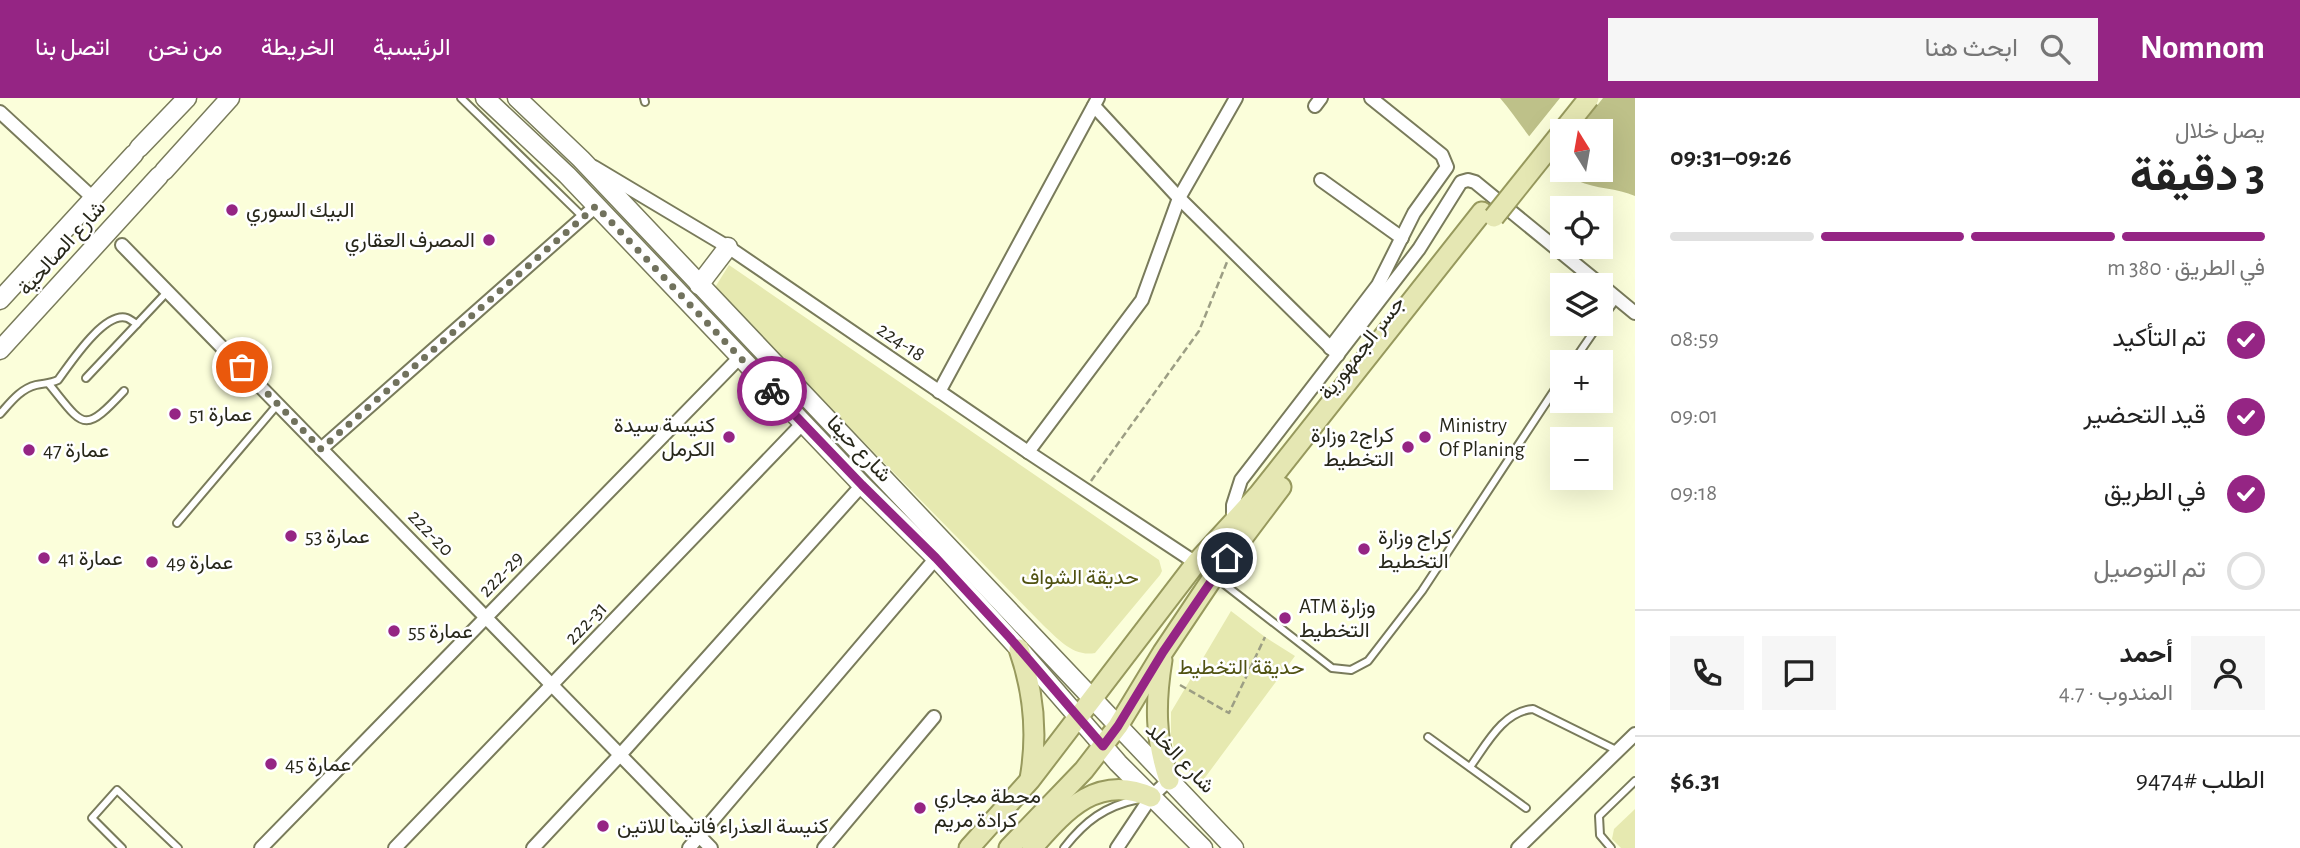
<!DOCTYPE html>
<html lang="ar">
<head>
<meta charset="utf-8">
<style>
  body { margin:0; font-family:"Alegreya Sans",Vazirmatn,sans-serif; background:#f6f6f6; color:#222; direction:rtl; height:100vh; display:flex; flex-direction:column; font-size:26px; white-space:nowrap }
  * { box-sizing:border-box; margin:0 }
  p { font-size:23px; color:#767676 }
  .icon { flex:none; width:38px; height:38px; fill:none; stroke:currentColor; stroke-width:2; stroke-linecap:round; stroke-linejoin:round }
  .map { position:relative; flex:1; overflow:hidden; direction:ltr }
  .panel { display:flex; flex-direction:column; background:#fff; width:665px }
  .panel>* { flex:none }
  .needle { width:46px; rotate:349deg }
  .fabs { position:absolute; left:1550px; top:21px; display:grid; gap:14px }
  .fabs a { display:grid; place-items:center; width:63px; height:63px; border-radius:0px; background:#fff; box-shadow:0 7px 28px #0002; font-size:35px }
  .pin { position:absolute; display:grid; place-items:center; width:60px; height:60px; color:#fff; margin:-30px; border:4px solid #fff; border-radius:50%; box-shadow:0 2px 7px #0007 }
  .courier { position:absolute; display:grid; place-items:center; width:70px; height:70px; margin:-35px; border:5px solid #952584; border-radius:50%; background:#fff; color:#222; box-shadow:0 2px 9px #0007 }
  .head em { font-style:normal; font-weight:700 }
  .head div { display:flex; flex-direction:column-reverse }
  .head { display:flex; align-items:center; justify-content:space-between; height:119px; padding:0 35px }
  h1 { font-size:46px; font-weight:700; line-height:52px }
  .bar { display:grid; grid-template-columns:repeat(4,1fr); gap:10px 7px; align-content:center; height:84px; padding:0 35px }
  .bar i { height:9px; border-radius:5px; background:#e0e0e0 }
  .bar .current { background:#952584 }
  .bar p { grid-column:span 4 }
  .line { display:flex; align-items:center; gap:18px; padding:0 35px; border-top:2px solid #e0e0e0 }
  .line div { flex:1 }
  .round { display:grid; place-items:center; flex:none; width:74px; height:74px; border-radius:0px; background:#f6f6f6 }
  ol { padding:0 35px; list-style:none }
  li { display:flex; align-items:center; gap:21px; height:77px }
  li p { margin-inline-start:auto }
  li .icon { padding:7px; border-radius:50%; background:#952584; color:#fff; stroke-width:4 }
  li:last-child { color:#767676 }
  li i { width:38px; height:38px; border:4px solid #e0e0e0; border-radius:50% }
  header { display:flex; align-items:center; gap:42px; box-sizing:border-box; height:98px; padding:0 35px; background:#952584; color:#fff }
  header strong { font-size:33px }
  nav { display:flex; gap:38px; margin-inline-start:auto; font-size:24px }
  .search { width:490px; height:63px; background:#f6f6f6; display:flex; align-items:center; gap:18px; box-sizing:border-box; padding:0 24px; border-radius:0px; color:#767676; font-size:26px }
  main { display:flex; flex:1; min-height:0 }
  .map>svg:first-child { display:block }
  .green { fill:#e6e9b0 }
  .water { fill:#bec189; fill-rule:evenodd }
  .pier { fill:#fbfeda }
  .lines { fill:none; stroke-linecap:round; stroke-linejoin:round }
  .lane-casing { stroke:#797b5b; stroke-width:10 }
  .street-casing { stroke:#797b5b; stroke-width:16 }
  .secondary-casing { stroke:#797b5b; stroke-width:21 }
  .primary-casing { stroke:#97995d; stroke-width:23 }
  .path { stroke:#9c9e84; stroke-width:2.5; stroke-dasharray:7 3.5; stroke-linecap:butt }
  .lane { stroke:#fff; stroke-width:6 }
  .street { stroke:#fff; stroke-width:12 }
  .secondary { stroke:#fff; stroke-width:18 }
  .primary { stroke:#e5e7b3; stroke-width:19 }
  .primary-bridge-casing { stroke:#97995d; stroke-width:23; stroke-linecap:butt }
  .primary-bridge { stroke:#e5e7b3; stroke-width:19 }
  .done { stroke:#71725d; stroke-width:7; stroke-dasharray:0 12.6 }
  .route { stroke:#952584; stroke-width:9 }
  .poi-dot { fill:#952584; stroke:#fff; stroke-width:2.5 }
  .labels { text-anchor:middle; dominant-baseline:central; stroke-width:5; stroke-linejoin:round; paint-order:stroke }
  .poi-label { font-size:21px; fill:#27271a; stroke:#fff; text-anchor:start }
  .street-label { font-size:21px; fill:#27271a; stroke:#fff }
  .park-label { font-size:21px; fill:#505212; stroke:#fff }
</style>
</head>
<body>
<header>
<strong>Nomnom</strong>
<div class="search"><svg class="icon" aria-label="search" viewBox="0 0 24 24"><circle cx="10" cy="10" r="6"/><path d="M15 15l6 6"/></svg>ابحث هنا</div>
<nav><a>الرئيسية</a><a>الخريطة</a><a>من نحن</a><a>اتصل بنا</a></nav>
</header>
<main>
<section class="panel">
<div class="head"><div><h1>3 دقيقة</h1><p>يصل خلال</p></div><em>09:26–09:31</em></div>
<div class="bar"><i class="current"></i><i class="current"></i><i class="current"></i><i></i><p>في الطريق · 380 m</p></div>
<ol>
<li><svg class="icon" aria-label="check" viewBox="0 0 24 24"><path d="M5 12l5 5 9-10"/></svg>تم التأكيد<p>08:59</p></li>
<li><svg class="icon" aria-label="check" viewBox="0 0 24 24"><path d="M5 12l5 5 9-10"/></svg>قيد التحضير<p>09:01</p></li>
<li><svg class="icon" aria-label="check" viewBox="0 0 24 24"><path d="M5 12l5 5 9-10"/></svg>في الطريق<p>09:18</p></li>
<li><i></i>تم التوصيل</li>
</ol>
<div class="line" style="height:126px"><a class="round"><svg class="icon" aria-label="person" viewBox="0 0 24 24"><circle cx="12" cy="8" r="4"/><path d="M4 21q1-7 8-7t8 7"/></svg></a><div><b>أحمد</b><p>المندوب · 4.7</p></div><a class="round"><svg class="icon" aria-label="chat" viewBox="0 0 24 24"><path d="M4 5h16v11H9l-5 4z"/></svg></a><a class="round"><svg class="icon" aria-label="phone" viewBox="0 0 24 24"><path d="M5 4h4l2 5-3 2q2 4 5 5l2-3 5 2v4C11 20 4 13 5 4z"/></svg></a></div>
<div class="line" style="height:91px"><div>الطلب #9474</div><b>$6.31</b></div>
</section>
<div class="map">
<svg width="1635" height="750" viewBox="0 0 1635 750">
  <rect width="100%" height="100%" fill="#fbfeda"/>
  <g class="green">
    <path d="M729 167 1159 462 1162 473 1160 477 1095 555C1073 559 1058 541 1043 527L714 191Z"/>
    <polygon points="1231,513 1265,539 1295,558 1201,685 1178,662 1175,654 1171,637 1171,614"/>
    <polygon points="1635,711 1635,750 1621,750 1612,741 1614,731"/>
  </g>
  <path class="water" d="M1500 0H1635V98C1618 90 1595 91 1578 83 1543 66 1524 28 1500 0ZM1563 33H1601V72H1563Z"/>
  <polygon class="pier" points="1560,0 1603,0 1577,33 1563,33 1563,51 1549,67 1527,41"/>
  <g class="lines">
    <defs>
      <g id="lane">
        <polyline points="461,0 583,119"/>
        <polyline points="644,0 645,4"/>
        <polyline points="1601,222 1617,200"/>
        <polyline points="1573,264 1599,226"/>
        <polyline points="86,280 168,193"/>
        <path d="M49 286C84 329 83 337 124 293"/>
        <path d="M0 316C10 305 20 291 36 287 44 285 50 286 58 282 70 266 104 213 127 220 130 221 133 224 137 226"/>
        <polyline points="177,425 278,306"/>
        <polyline points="1215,479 1332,570 1351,572 1368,563 1422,493 1563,279"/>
        <polyline points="1428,639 1526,710"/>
        <path d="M1470 669C1486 647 1503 613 1533 611L1618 653"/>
        <polyline points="122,750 92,720 117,692 178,750"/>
        <path d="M1064 750C1085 723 1105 708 1139 701"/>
        <polyline points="1611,750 1600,737 1599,718 1635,683"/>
      </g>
      <g id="street">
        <polyline points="1094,8 1179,100 1338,257"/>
        <polyline points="1315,8 1321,0"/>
        <polyline points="0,14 93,100"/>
        <polyline points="594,69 728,149 1028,354 1196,465"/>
        <polyline points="1321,82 1402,140"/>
        <polyline points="122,147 711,750"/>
        <polyline points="1601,187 1635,215"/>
        <polyline points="1330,250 1378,187 1414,115 1447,69 1442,57 1371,0"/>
        <polyline points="939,294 1098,0"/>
        <polyline points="321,351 596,108"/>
        <polyline points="1028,354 1142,202 1179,100 1236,0"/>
        <polyline points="1233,424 1233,407 1241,382 1419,151 1461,84 1468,82 1475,84 1601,187"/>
        <polyline points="261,750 740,259"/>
        <polyline points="395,750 803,325"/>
        <polyline points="533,750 620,657 862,387"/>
        <polyline points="689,750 936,460"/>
        <polyline points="824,750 934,619"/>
        <polyline points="1117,750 1151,699 1169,682"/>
        <polyline points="1518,750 1635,636"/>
      </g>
      <g id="secondary">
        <polyline points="485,0 567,77 862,387 936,460 1019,551 1118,665 1203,750"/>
        <polyline points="517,0 581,61 1234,750"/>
        <polyline points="139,50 187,0"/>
        <polyline points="164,73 230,0"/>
        <polyline points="699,187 728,149"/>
        <polyline points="0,202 134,56"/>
        <polyline points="0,252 159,78"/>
      </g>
      <g id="primary">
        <path d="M1019 551C1034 594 1038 636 1030 681"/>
        <path d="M1162 562C1155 605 1155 641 1169 682"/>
        <polyline points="969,750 1030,682 1196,465 1259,396 1482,114"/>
        <polyline points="1009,750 1084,672 1118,628 1163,554 1214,478 1281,389"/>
        <path d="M1032 750C1065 713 1097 675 1151 699"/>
      </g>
    </defs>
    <use href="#lane" class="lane-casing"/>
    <use href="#street" class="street-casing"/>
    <use href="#secondary" class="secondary-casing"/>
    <use href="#primary" class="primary-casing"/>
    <g class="path">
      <polyline points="1091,383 1199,233 1227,164"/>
      <polyline points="1180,587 1229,615 1265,539"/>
    </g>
    <use href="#lane" class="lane"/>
    <use href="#street" class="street"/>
    <use href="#secondary" class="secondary"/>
    <use href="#primary" class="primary"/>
    <defs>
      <polyline id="primary-bridge" points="1494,119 1589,0"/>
    </defs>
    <use href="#primary-bridge" class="primary-bridge-casing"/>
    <use href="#primary-bridge" class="primary-bridge"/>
  </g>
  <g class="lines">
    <polyline class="done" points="242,269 321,351 596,108 772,293"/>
    <polyline class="route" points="772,293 862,387 936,460 1010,540 1103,648 1118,628 1163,554 1227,460"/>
  </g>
  <g class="poi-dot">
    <circle cx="232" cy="112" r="7"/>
    <circle cx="489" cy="142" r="7"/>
    <circle cx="175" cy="316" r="7"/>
    <circle cx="729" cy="339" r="7"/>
    <circle cx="1425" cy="339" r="7"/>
    <circle cx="1408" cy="349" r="7"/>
    <circle cx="29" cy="352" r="7"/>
    <circle cx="291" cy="438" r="7"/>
    <circle cx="1364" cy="451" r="7"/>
    <circle cx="44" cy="460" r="7"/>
    <circle cx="152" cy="464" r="7"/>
    <circle cx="1285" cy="520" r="7"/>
    <circle cx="394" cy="533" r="7"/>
    <circle cx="271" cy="666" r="7"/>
    <circle cx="920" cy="710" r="7"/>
    <circle cx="603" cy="728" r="7"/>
  </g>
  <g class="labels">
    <g class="poi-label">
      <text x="246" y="112">البيك السوري</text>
      <text x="475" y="142" text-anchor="end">المصرف العقاري</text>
      <text x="189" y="316">عمارة 51</text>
      <text x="715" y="327" text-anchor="end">كنيسة سيدة<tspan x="715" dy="24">الكرمل</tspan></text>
      <text x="1439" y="327">Ministry<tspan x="1439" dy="24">Of Planing</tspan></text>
      <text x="1394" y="337" text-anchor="end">كراج2 وزارة<tspan x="1394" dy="24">التخطيط</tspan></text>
      <text x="43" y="352">عمارة 47</text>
      <text x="305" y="438">عمارة 53</text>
      <text x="1378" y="439">كراج وزارة<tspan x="1378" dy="24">التخطيط</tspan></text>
      <text x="58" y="460">عمارة 41</text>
      <text x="166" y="464">عمارة 49</text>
      <text x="1299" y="508">ATM وزارة<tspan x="1299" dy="24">التخطيط</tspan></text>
      <text x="408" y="533">عمارة 55</text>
      <text x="285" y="666">عمارة 45</text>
      <text x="934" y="698">محطة مجاري<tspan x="934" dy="24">كرادة مريم</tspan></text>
      <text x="617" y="728">كنيسة العذراء فاتيما للاتين</text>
    </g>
    <g class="street-label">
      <text transform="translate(62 150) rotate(-48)">شارع الصالحية</text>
      <text transform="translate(901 244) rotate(34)">224-18</text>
      <text transform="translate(1362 250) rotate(-52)">جسر الجمهورية</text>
      <text transform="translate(859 351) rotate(46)">شارع حيفا</text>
      <text transform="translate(431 435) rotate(46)">222-20</text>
      <text transform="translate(501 476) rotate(-46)">222-29</text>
      <text transform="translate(586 525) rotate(-46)">222-31</text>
      <text transform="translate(1180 660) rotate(46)">شارع الخلد</text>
    </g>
    <g class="park-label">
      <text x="1080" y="479">حديقة الشواف</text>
      <text x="1241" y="569">حديقة التخطيط</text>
    </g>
  </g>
</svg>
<div class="fabs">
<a><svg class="needle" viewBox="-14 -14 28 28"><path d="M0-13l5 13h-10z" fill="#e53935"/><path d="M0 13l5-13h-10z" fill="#767676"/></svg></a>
<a><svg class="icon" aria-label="locate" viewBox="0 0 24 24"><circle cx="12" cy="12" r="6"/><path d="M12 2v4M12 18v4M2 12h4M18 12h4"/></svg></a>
<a><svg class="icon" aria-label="layers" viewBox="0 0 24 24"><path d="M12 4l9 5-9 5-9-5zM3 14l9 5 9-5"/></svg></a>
<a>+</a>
<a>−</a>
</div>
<div class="pin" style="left:242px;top:269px;background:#ea580c"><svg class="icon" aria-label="bag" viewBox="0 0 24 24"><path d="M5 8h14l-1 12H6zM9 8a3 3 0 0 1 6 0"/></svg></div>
<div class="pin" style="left:1227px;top:460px;background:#1f2937"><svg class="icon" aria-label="home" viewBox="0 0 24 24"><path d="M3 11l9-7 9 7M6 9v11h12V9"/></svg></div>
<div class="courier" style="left:772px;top:293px"><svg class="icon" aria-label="bike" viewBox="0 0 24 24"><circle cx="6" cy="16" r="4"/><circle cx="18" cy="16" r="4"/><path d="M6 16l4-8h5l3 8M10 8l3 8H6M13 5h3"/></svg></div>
</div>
</main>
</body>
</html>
